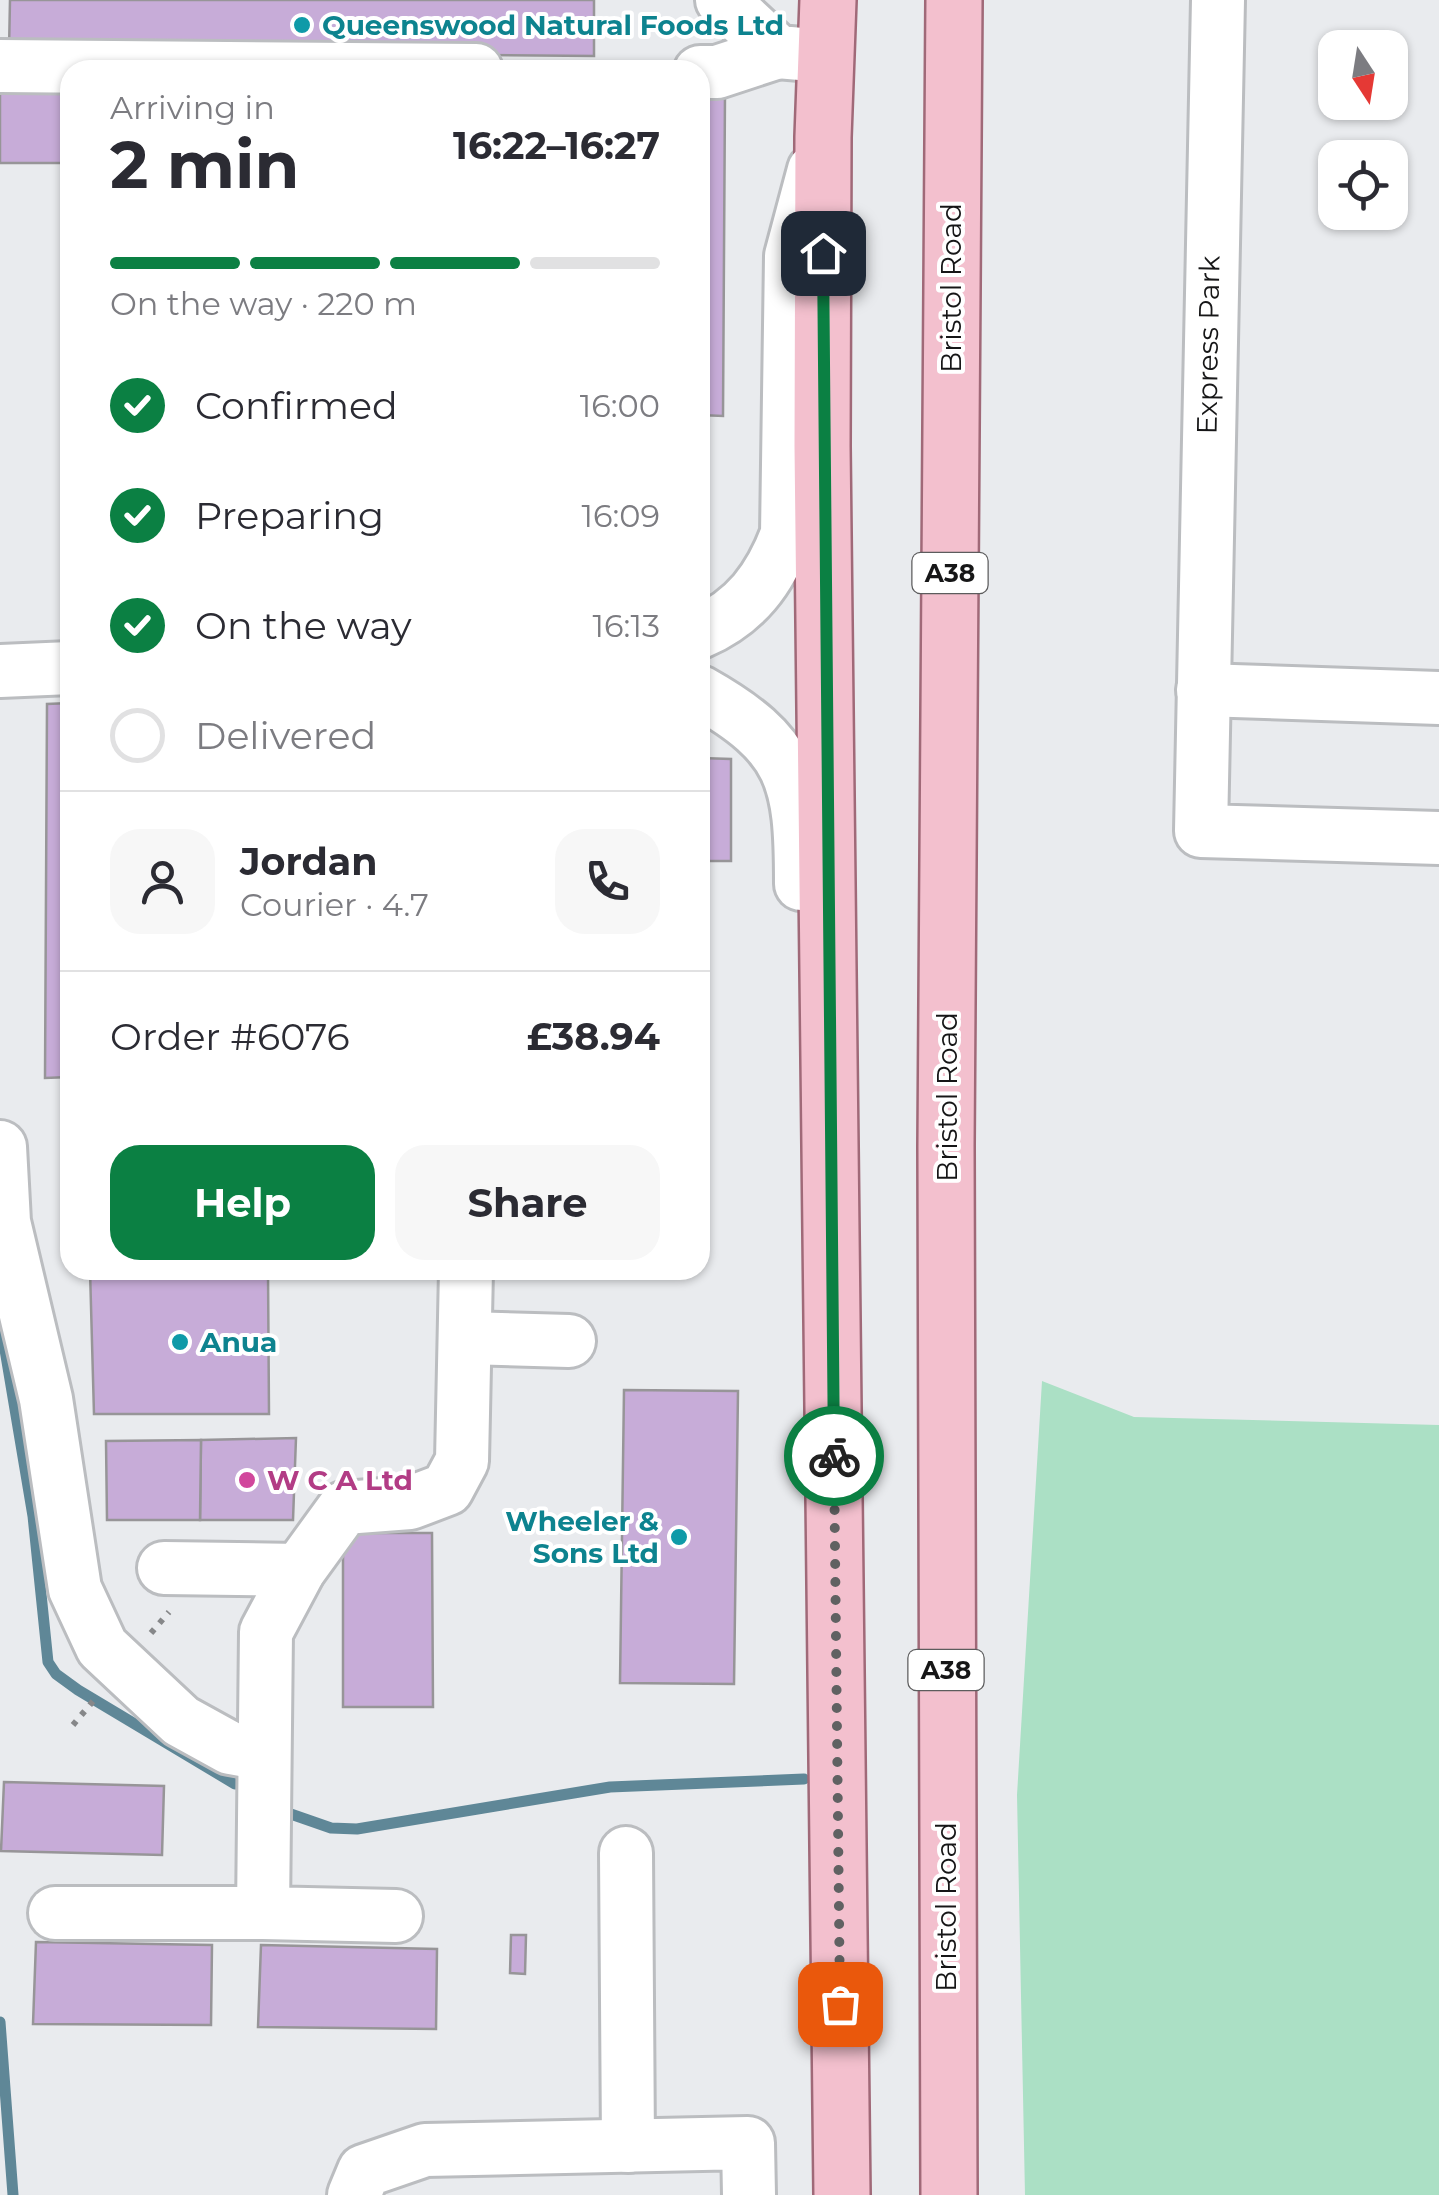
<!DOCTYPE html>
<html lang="en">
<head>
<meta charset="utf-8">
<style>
  body { margin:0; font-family:Montserrat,sans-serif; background:#f7f7f7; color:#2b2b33; height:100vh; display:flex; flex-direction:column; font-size:38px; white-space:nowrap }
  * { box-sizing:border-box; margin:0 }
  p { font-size:32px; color:#7c7c81 }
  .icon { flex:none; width:55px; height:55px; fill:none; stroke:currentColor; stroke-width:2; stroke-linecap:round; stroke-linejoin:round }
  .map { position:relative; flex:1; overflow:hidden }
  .drawer { position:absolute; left:60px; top:60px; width:650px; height:1220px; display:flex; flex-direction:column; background:#fff; border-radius:30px; box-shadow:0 2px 8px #0004 }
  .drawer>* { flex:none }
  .needle { width:65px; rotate:168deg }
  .buttons { position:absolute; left:1318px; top:30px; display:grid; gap:20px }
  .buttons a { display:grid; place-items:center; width:90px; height:90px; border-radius:20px; background:#fff; box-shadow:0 2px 8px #0004; font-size:50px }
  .pin { position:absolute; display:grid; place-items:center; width:85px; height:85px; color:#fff; margin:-42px; border-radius:20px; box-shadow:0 5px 15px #0006 }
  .courier { position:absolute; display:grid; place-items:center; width:100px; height:100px; margin:-50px; border:8px solid #0b8043; border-radius:50%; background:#fff; color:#222; box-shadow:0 2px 12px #0007 }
  .headline em { font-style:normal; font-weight:700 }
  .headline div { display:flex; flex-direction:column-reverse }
  .headline { display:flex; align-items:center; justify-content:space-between; height:170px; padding:0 50px }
  h1 { font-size:65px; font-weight:700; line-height:75px }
  .bar { display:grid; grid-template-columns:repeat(4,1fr); gap:15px 10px; align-content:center; height:120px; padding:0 50px }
  .bar i { height:12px; border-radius:8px; background:#e1e1e2 }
  .bar .selected { background:#0b8043 }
  .bar p { grid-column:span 4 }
  .line { display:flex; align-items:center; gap:25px; padding:0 50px; border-top:2px solid #e1e1e2 }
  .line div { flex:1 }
  .round { display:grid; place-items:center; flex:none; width:105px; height:105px; border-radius:30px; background:#f7f7f7 }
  ol { padding:0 50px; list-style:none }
  li { display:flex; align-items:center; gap:30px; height:110px }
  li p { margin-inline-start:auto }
  li .icon { padding:10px; border-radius:50%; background:#0b8043; color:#fff; stroke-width:4 }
  li:last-child { color:#7c7c81 }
  li i { width:55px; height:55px; border:5px solid #e1e1e2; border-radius:50% }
  .cta { display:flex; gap:20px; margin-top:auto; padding:20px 50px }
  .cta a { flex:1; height:115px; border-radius:30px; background:#0b8043; color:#fff; font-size:40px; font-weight:700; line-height:115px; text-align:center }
  .cta a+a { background:#f7f7f7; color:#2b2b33 }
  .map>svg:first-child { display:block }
  .green { fill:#abe0c5 }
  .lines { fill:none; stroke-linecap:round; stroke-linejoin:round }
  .stream { stroke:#5f8797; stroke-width:11 }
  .building { fill:#c7acd8; stroke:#979598; stroke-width:2.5 }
  .minor-casing { stroke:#bbbdc0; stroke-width:58 }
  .major-casing { stroke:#a06978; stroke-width:60 }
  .path { stroke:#868789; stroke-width:6; stroke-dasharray:5 8; stroke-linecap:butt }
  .minor { stroke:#fff; stroke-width:52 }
  .major { stroke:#f3c0ce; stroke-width:55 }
  .done { stroke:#606162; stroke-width:10; stroke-dasharray:0 18 }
  .route { stroke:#0b8043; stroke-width:12 }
  .culture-dot { fill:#0f9aa8; stroke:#fff; stroke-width:4 }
  .hotel-dot { fill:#d1479c; stroke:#fff; stroke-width:4 }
  .labels { text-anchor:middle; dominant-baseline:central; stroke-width:8; stroke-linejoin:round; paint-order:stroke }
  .shield { fill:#fff; stroke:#5c5c5d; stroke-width:2.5 }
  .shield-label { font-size:25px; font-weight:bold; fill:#161617 }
  .culture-label { font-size:28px; font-weight:bold; fill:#0d838f; stroke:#fff; text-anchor:start }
  .street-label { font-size:28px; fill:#161617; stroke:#fff }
  .hotel-label { font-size:28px; font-weight:bold; fill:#b23c85; stroke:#fff; text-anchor:start }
</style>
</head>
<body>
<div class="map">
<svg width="1439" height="2195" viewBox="0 0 1439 2195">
  <rect width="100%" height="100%" fill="#e9ebee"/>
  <polygon class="green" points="1042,1381 1134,1417 1439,1425 1439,2195 1025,2195 1017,1795"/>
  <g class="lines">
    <g class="stream">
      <polyline points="0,1320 33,1516 48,1662 56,1674 78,1690 235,1784"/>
      <polyline points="285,1812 331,1828 357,1829 610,1787 804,1779"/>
      <polyline points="0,2022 13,2195"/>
    </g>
  </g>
  <g class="building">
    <polygon points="10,0 594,0 594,56 9,51"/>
    <rect x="0" y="90" width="70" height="73"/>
    <polygon points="700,93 725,93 723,416 700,415"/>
    <polygon points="70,703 70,1077 45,1078 47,704"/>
    <polygon points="700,758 731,759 731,861 700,861"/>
    <polygon points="90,1270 268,1270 269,1414 94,1414"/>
    <polygon points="624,1390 738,1391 734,1684 620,1683"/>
    <polygon points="296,1438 293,1520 200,1520 201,1440"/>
    <polygon points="201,1440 200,1520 107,1520 106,1441"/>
    <polygon points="343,1533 432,1533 433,1707 343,1707"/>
    <polygon points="4,1782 164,1786 162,1855 1,1851"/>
    <polygon points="511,1935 526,1935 525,1974 510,1973"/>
    <polygon points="36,1942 212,1945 211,2025 33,2024"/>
    <polygon points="261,1945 437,1949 436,2029 258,2027"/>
  </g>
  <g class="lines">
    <defs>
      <g id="minor">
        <polyline points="722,0 778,52 824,56"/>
        <polyline points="1218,0 1201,831 1439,838"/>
        <polyline points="0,66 476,70"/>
        <polyline points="700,72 717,72 778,52"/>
        <path d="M700 632C746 612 770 579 787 534L791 256 814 170"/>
        <polyline points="0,671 70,668"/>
        <polyline points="1203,690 1439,698"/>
        <path d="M700 692C794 745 801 780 801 884"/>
        <polyline points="0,1147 4,1222 46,1399 75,1589 102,1647 181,1721 230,1748 264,1754"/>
        <polyline points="466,1338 569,1341"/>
        <polyline points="164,1568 299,1570"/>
        <polyline points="626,1853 628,2146"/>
        <polyline points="55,1913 263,1913"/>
        <polyline points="396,1916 263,1913 266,1632 299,1570 344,1508 410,1503 447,1489 462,1461 466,1270"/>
        <polyline points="354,2195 364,2171 425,2150 748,2143 749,2195"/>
      </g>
      <g id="major">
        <polyline points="828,0 823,137 822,446 842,2195"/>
        <polyline points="949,2195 946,1146 954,0"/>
      </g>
    </defs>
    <use href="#minor" class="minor-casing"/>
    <use href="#major" class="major-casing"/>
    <g class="path">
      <polyline points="151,1633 169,1612"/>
      <polyline points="73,1725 94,1700"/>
    </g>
    <use href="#minor" class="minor"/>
    <use href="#major" class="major"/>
  </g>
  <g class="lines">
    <polyline class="done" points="834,1456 840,2004"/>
    <polyline class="route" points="823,253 834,1456"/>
  </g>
  <g class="culture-dot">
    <circle cx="302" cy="25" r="10"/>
    <circle cx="180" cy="1342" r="10"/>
    <circle cx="679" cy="1537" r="10"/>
  </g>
  <circle class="hotel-dot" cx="247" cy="1480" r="10"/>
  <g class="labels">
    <g class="shield">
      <rect x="912.5" y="553" width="75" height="40" rx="8"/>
      <rect x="908.5" y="1650" width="75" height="40" rx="8"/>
    </g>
    <g class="shield-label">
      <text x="950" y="573">A38</text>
      <text x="946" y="1670">A38</text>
    </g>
    <g class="culture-label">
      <text x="322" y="25">Queenswood Natural Foods Ltd</text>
      <text x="200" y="1342">Anua</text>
      <text x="659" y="1521" text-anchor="end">Wheeler &amp;<tspan x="659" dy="32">Sons Ltd</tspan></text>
    </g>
    <g class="street-label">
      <text transform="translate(951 288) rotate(-90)">Bristol Road</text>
      <text transform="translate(1208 345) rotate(-89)">Express Park</text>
      <text transform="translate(947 1097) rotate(-90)">Bristol Road</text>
      <text transform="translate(946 1907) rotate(-90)">Bristol Road</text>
    </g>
    <g class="hotel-label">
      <text x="267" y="1480">W C A Ltd</text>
    </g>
  </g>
</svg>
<div class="buttons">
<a><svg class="needle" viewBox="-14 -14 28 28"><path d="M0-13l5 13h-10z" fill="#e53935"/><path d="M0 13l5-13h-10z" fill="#7c7c81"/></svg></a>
<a><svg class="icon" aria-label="locate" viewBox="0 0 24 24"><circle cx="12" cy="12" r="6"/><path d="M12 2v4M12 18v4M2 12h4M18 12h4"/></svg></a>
</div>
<div class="pin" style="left:840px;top:2004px;background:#ea580c"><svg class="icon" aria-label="bag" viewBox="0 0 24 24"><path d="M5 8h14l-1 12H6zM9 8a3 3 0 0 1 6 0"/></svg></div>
<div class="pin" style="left:823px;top:253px;background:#1f2937"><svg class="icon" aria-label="home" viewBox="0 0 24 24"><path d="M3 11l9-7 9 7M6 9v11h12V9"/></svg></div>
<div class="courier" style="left:834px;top:1456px"><svg class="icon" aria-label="bike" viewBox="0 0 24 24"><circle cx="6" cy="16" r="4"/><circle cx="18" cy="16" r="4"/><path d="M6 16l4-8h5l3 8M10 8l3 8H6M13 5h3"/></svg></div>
<section class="drawer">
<div class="headline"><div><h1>2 min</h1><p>Arriving in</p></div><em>16:22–16:27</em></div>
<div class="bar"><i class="selected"></i><i class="selected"></i><i class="selected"></i><i></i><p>On the way · 220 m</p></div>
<ol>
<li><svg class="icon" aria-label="check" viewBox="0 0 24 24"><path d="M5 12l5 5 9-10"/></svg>Confirmed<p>16:00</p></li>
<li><svg class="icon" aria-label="check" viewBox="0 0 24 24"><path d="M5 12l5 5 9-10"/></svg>Preparing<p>16:09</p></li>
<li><svg class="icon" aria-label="check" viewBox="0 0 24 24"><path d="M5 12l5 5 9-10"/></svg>On the way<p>16:13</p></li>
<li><i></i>Delivered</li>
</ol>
<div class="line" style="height:180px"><a class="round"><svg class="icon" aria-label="person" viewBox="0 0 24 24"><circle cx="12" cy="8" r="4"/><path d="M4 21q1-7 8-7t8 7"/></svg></a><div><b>Jordan</b><p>Courier · 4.7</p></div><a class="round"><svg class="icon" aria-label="phone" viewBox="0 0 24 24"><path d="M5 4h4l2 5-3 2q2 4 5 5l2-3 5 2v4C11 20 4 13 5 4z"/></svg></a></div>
<div class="line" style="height:130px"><div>Order #6076</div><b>£38.94</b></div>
<div class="cta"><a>Help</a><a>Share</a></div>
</section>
</div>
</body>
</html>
